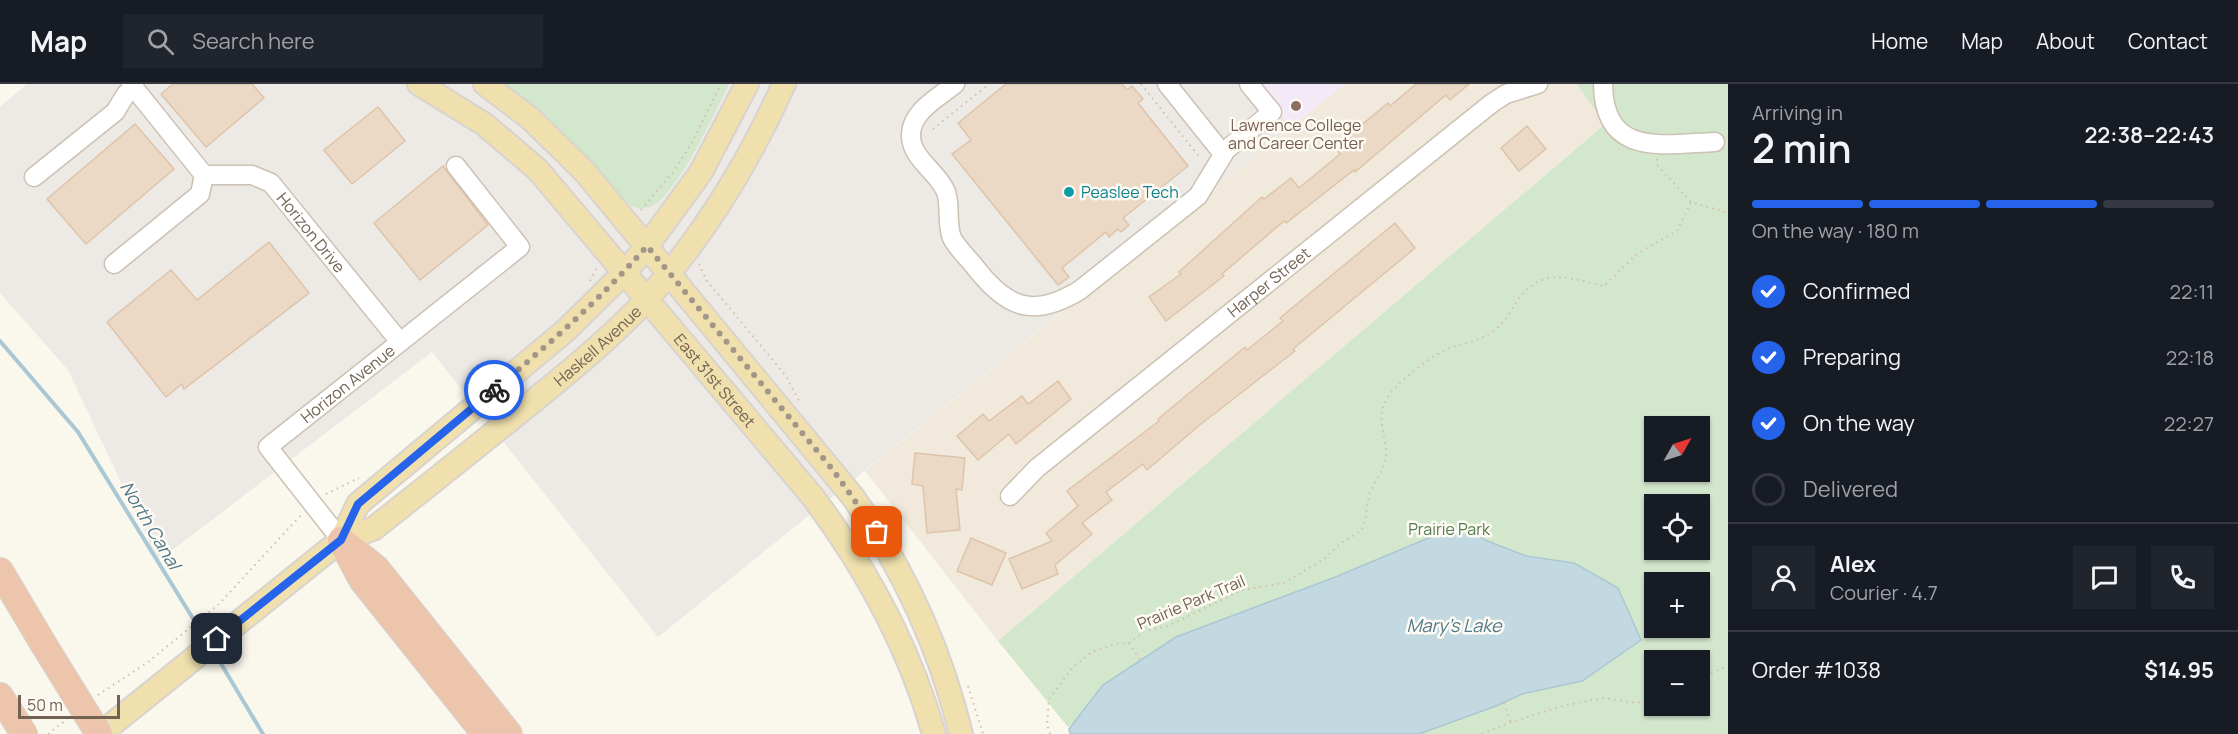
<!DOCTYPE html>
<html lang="en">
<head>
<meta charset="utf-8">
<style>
  body { margin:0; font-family:Manrope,sans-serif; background:#20242c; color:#f1f3f6; height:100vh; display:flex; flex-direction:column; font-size:22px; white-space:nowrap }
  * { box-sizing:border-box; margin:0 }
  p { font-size:20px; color:#9ea1a6 }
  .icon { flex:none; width:33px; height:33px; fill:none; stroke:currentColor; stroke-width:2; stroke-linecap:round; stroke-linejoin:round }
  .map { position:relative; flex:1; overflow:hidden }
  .side { display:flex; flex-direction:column; background:#171b24; width:510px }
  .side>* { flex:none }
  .needle { width:39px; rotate:51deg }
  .controls { position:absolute; left:1644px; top:332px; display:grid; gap:12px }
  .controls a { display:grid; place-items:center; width:66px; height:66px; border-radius:0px; background:#171b24; box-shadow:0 2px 4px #0004; font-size:30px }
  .scale { position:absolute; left:18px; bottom:15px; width:102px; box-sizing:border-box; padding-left:6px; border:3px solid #736252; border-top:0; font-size:16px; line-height:21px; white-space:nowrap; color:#736252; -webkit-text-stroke:4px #fdfbf3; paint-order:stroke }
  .pin { position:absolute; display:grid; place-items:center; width:51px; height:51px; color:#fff; margin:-26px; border-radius:12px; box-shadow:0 3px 9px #0006 }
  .courier { position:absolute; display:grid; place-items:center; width:60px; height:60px; margin:-30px; border:4px solid #2563eb; border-radius:50%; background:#fff; color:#222; box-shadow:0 2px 8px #0007 }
  .summary em { font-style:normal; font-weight:600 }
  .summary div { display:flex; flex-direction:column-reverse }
  .summary { display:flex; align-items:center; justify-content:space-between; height:102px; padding:0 24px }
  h1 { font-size:39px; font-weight:600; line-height:45px }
  .bar { display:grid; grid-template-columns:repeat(4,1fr); gap:9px 6px; align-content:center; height:72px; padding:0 24px }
  .bar i { height:8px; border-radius:4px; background:#363941 }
  .bar .current { background:#2563eb }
  .bar p { grid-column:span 4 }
  .line { display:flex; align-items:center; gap:15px; padding:0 24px; border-top:2px solid #363941 }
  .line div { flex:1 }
  .round { display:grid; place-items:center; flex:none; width:63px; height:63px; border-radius:0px; background:#20242c }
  ol { padding:0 24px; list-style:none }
  li { display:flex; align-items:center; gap:18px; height:66px }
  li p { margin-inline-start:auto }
  li .icon { padding:6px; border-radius:50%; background:#2563eb; color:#fff; stroke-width:4 }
  li:last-child { color:#9ea1a6 }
  li i { width:33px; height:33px; border:3px solid #363941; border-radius:50% }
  header { display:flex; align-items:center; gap:36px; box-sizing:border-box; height:84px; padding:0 30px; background:#171b24; border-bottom:2px solid #363941 }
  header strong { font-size:28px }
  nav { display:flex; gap:33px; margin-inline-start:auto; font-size:21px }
  .search { width:420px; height:54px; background:#20242c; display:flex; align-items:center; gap:15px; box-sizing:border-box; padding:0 21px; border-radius:0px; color:#9ea1a6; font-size:22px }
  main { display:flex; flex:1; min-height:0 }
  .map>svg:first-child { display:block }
  .residential { fill:#f1eadc }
  .industrial { fill:#ede9e4 }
  .education { fill:#f4e9f7 }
  .green { fill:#d3e7cc; fill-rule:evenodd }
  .water { fill:#c3d9e2; stroke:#aac7d3; stroke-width:1.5 }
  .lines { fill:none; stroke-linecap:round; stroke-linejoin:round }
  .stream { stroke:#aac7d3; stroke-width:4 }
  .building { fill:#ebd9c6; stroke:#ddc4aa; stroke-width:1.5 }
  .minor-casing { stroke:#ccc1b3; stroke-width:21 }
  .major-casing { stroke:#d8d3cf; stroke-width:26 }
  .highway-casing { stroke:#d8d3cf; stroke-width:28 }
  .path { stroke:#d2bfaa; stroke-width:2; stroke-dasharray:1.5 4.5; stroke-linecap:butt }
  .minor { stroke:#fff; stroke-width:18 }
  .major { stroke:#f0e0ae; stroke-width:22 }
  .highway { stroke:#ecc5ac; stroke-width:26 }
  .highway-bridge-casing { stroke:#d8d3cf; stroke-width:28; stroke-linecap:butt }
  .highway-bridge { stroke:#ecc5ac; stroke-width:26 }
  .done { stroke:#a29688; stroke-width:6; stroke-dasharray:0 10.8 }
  .route { stroke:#2563eb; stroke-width:8 }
  .education-dot { fill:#8d6e63; stroke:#fdfbf3; stroke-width:2 }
  .culture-dot { fill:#0f9aa8; stroke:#fdfbf3; stroke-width:2 }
  .labels { text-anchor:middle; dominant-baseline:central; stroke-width:5; stroke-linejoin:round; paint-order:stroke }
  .education-label { font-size:16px; fill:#785e54; stroke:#fdfbf3 }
  .culture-label { font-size:16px; fill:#0d838f; stroke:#fdfbf3; text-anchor:start }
  .street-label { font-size:16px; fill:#736252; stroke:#fdfbf3 }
  .park-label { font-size:16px; fill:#557d4f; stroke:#fdfbf3 }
  .water-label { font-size:18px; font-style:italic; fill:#52798a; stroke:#fdfbf3 }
</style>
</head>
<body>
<header>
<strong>Map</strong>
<div class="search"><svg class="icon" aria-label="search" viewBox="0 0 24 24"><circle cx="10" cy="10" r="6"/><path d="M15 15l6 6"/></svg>Search here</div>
<nav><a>Home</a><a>Map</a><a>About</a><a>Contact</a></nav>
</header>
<main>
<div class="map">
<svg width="1728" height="650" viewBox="0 0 1728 650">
  <rect width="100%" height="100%" fill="#faf7ed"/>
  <polygon class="residential" points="1345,0 1577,0 1606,39 998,557 865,387"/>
  <polygon class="industrial" points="27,0 1345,0 658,553 432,268 158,477 68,286 0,209 0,23"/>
  <polygon class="education" points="1256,0 1345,0 1291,43"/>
  <g class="green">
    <path d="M502 0H729C716 27 677 110 652 122 639 128 627 121 618 113Z"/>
    <path d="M1577 0H1728V650H1107L1088 627 1068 643 998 557 1605 40ZM1654 342H1700V387H1654ZM1654 420H1700V465H1654ZM1654 498H1700V543H1654ZM1654 576H1700V621H1654Z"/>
  </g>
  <polygon class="water" points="1464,439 1485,456 1526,472 1574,479 1618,504 1641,556 1582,597 1522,610 1496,622 1419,650 1070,650 1069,645 1103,601 1176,553 1333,494"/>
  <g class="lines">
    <g class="stream">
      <polyline points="0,257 78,348 205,554"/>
      <polyline points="214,568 263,650"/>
    </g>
  </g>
  <g class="building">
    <polygon points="173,0 252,0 264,14 206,63 161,10"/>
    <polygon points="1006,0 1122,0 1127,6 1132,2 1143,15 1138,19 1188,82 1123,134 1129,141 1121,148 1118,145 1109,153 1106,148 1062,184 1069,193 1058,201 952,70 971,56 958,39"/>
    <polygon points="1416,0 1469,0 1450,16 1446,11 1355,88 1354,86 1286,139 1284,137 1222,190 1224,192 1166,237 1149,213 1181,190 1179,188 1262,113 1264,115 1291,94 1299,104 1340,70 1335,63 1388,19 1390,22"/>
    <polygon points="378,23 405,57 352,100 324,66"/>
    <polygon points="135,40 174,85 86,160 47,115"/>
    <polygon points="1527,42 1546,65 1519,87 1501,64"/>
    <polygon points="443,82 488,141 420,196 374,139"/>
    <polygon points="1395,139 1415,164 1293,265 1295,267 1201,340 1147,386 1143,380 1106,408 1112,416 1082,439 1092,450 1055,481 1058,490 1022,505 1009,475 1052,457 1046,449 1078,422 1067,407 1159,337 1158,335 1245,263 1247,266 1283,237 1280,234"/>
    <polygon points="269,158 309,209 184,305 182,300 166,313 107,238 171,186 197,216"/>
    <polygon points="1058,297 1071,315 1016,360 1009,350 978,376 957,352 983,330 989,337 1022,312 1028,320"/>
    <polygon points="915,369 965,374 962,406 956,405 960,446 927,449 923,402 912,400"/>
    <polygon points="971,454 1006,469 992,501 957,487"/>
  </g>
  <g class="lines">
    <defs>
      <g id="minor">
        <path id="s1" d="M131 0 204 91H252L271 99 400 258"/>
        <path d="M955 0C939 13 912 27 911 50 910 75 938 87 946 108 951 122 946 139 952 154 957 164 968 174 975 183 1007 224 1033 235 1080 206L1198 112 1226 66 1272 28 1249 0"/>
        <polyline points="1167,0 1223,70"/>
        <path d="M1603 0C1604 74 1663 60 1715 58"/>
        <polyline points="34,93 115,28 126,10 134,4"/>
        <polyline points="114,180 200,110 204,91"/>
        <path id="s2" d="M1010 412 1037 384 1492 19 1506 10 1538 0"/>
        <path id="s3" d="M341 456 268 363 520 163 456 82"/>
      </g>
      <g id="major">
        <path id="s4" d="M419 0 484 40 538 86 812 412C867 485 909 562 934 650"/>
        <path d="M485 0 531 35 585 88 853 413C904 485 940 564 961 650"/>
        <polyline points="341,456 358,420 565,247 625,188 647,162 701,88 747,0"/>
        <path id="s5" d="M100 650 341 456 373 445C424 405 475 364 526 323 568 289 611 254 648 214 705 150 749 78 784 0"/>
      </g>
      <g id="highway">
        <polyline points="341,456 376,484 509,650"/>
        <polyline points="345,464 362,496 485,650"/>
        <polyline points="0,487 44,561"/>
        <polyline points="0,612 24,650"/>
      </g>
    </defs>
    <use href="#minor" class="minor-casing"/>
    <use href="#major" class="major-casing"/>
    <use href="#highway" class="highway-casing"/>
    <g class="path">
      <polyline points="1141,0 1201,75"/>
      <polyline points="933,45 989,0"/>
      <polyline points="1657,75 1658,82 1691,118 1728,129"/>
      <polyline points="641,126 673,88 693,57 721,0"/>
      <polyline points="699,180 707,197 786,292 799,317"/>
      <polyline points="590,197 597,183"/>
      <polyline points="326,410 359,394"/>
      <polyline points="1129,559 1140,576"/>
      <polyline points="1700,593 1728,582"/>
      <polyline points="968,602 983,650"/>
      <polyline points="98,611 148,578 219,520 301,431"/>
      <polyline points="1504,619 1511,638"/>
      <polyline points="48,650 67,635"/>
      <path d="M1050 650 1047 641 1049 615 1073 583 1092 568 1115 560 1129 559 1145 547 1168 542 1242 506 1284 499 1324 475 1341 459 1361 447C1367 435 1366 424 1369 412 1374 397 1385 386 1386 369 1386 353 1377 335 1384 320 1392 301 1433 269 1453 263 1469 258 1482 256 1495 246 1516 229 1515 205 1545 195 1562 189 1587 199 1604 202L1638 169 1677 147 1691 118"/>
      <polyline points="1482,650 1511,638 1566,621 1603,614 1637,619 1654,612"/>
    </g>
    <use href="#minor" class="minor"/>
    <use href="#major" class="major"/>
    <use href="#highway" class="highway"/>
    <defs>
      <polyline id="highway-bridge" points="44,561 99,650"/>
    </defs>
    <use href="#highway-bridge" class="highway-bridge-casing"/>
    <use href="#highway-bridge" class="highway-bridge"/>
  </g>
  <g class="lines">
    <path class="done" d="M494 306C548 261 600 216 647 162L833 386 877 448"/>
    <polyline class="route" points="217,555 341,456 358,420 494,306"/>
  </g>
  <circle class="education-dot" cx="1296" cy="22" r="6"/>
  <circle class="culture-dot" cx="1069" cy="108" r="6"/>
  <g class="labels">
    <g class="education-label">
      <text x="1296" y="41">Lawrence College<tspan x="1296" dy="18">and Career Center</tspan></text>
    </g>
    <g class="culture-label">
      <text x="1081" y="108">Peaslee Tech</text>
    </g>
    <g class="street-label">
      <text stroke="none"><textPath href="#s1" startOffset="249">Horizon Drive</textPath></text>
      <text stroke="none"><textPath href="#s2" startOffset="336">Harper Street</textPath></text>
      <text stroke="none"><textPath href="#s5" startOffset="633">Haskell Avenue</textPath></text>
      <text stroke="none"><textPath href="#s4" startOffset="422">East 31st Street</textPath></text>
      <text stroke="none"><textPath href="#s3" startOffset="220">Horizon Avenue</textPath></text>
      <text transform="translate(1191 518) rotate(-23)">Prairie Park Trail</text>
    </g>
    <g class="park-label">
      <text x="1449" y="445">Prairie Park</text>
    </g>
    <g class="water-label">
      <text transform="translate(151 441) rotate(59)">North Canal</text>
      <text x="1454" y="541">Mary's Lake</text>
    </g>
  </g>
</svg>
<div class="controls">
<a><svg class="needle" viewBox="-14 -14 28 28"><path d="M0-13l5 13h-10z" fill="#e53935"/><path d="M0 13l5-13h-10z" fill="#9ea1a6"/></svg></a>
<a><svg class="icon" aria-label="locate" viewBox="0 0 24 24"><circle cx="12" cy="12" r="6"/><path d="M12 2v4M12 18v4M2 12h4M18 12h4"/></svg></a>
<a>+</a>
<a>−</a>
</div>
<div class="scale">50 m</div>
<div class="pin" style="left:877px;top:448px;background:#ea580c"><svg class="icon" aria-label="bag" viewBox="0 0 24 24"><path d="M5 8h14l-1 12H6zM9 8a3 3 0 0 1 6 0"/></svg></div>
<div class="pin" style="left:217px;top:555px;background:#1f2937"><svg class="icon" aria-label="home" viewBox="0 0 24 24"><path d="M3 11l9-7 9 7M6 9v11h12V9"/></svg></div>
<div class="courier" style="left:494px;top:306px"><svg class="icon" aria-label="bike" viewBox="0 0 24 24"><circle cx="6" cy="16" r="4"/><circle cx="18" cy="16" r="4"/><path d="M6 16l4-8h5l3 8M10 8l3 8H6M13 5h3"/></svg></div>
</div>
<section class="side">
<div class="summary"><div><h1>2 min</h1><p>Arriving in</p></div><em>22:38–22:43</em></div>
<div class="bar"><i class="current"></i><i class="current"></i><i class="current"></i><i></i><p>On the way · 180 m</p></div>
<ol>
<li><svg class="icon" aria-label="check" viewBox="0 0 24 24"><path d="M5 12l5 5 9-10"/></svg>Confirmed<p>22:11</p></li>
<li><svg class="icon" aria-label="check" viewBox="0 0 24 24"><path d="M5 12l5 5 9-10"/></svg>Preparing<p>22:18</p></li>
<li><svg class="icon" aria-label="check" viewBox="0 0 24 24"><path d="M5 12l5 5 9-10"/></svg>On the way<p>22:27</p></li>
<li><i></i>Delivered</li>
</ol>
<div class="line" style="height:108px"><a class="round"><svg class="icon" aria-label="person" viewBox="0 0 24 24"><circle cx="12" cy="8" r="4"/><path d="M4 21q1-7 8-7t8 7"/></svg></a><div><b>Alex</b><p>Courier · 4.7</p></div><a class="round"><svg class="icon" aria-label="chat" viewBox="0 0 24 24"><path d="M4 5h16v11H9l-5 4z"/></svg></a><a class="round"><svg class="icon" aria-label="phone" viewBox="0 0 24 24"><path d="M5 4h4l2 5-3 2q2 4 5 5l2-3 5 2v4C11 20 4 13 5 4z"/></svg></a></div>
<div class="line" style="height:78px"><div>Order #1038</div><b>$14.95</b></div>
</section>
</main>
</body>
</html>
